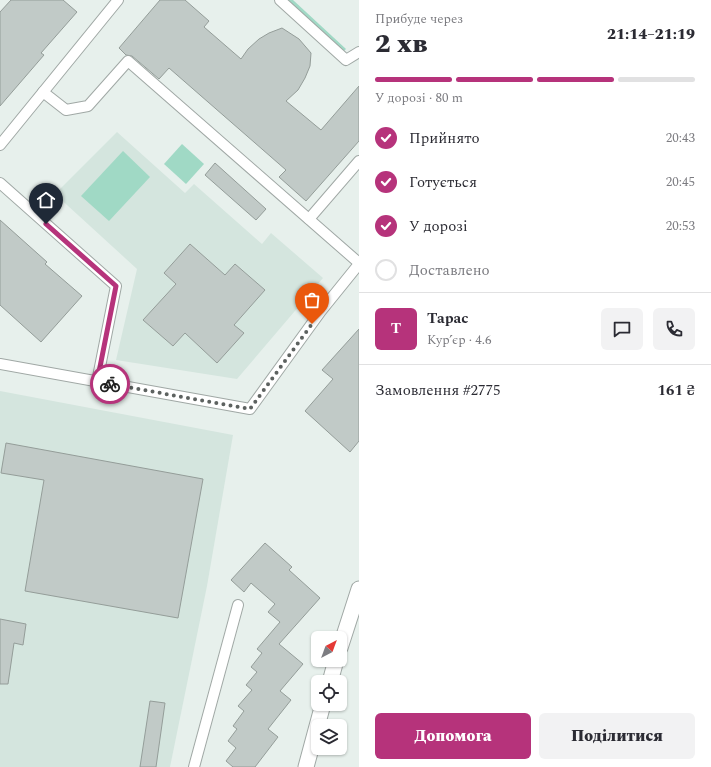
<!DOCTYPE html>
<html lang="uk">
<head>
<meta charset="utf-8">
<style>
  body { margin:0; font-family:Spectral,serif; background:#f2f2f3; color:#2b2b33; height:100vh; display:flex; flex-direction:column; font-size:15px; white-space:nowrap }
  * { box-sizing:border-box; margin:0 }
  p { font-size:13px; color:#7c7c81 }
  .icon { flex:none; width:22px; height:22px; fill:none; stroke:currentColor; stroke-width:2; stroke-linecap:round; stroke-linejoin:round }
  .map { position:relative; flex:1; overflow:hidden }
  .drawer { display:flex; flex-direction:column; background:#fff; width:352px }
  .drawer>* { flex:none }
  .needle { width:26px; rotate:41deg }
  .fabs { position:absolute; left:311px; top:631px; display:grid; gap:8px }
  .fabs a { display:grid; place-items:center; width:36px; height:36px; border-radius:6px; background:#fff; box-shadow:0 1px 3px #0004; font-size:20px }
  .pin { position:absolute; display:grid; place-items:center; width:34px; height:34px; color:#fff; margin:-41px -17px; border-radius:50% 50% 50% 0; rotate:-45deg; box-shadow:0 0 4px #0007 }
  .pin .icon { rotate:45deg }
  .courier { position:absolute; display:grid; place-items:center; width:40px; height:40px; margin:-20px; border:3px solid #b6337b; border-radius:50%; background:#fff; color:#222; box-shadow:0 1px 5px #0007 }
  .overview em { font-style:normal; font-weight:800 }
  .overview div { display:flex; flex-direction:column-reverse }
  .overview { display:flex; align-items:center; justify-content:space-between; height:68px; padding:0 16px }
  h1 { font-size:26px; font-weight:800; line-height:30px }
  .bar { display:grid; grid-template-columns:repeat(4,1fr); gap:6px 4px; align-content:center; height:48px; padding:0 16px }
  .bar i { height:5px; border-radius:3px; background:#e1e1e2 }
  .bar .active { background:#b6337b }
  .bar p { grid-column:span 4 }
  .line { display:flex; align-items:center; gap:10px; padding:0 16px; border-top:1px solid #e1e1e2 }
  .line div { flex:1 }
  .round { display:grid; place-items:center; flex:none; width:42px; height:42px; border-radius:6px; background:#f2f2f3 }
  ol { padding:0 16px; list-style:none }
  li { display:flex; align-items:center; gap:12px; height:44px }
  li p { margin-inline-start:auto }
  li .icon { padding:4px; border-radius:50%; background:#b6337b; color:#fff; stroke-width:4 }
  li:last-child { color:#7c7c81 }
  li i { width:22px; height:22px; border:2px solid #e1e1e2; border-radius:50% }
  .button { display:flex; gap:8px; margin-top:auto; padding:8px 16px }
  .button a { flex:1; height:46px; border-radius:6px; background:#b6337b; color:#fff; font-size:16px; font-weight:800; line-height:46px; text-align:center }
  .button a+a { background:#f2f2f3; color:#2b2b33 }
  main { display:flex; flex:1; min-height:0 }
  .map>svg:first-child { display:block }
  .built { fill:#d4e5de }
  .green { fill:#a0d9c5 }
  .building { fill:#c1cac7; stroke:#949d99 }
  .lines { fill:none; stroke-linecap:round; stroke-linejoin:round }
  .service-casing { stroke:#a0a8a5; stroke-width:12 }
  .pedestrian-casing { stroke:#a0a8a5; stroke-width:17 }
  .service { stroke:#fff; stroke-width:10 }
  .pedestrian { stroke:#fff; stroke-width:15 }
  .done { stroke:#5d6260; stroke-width:4; stroke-dasharray:0 7.2 }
  .route { stroke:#b6337b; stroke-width:5 }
</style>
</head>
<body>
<main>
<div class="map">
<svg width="359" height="767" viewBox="0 0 359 767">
  <rect width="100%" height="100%" fill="#e7f0ec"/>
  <g class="built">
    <polygon points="117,132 185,193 194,184 262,244 271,233 323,278 237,379 116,360 137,269 55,194"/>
    <polygon points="0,391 233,435 207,586 170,767 0,767"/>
  </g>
  <g class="green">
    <polygon points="284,0 293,0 346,49 342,53"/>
    <polygon points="182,144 204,164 186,184 164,164"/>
    <polygon points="123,151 150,177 109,221 81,196"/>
  </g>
  <g class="building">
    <polygon points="11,0 63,0 77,12 41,53 44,55 0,106 0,12"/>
    <polygon points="160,0 185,0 209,21 204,27 241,59 248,49 259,39 269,33 282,28 299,39 311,53 310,66 305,78 298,90 286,101 321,130 359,86 359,141 306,201 279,177 286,170 169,68 159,79 132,56 126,55 119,48"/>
    <polygon points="215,163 266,209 256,220 205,175"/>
    <polygon points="0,220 47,262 45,264 82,296 41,342 0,305"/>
    <polygon points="190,244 225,275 235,264 265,290 234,325 244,333 217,363 185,333 173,346 143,320 176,284 164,273"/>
    <polygon points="359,329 359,441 350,452 305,411 333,379 322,370"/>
    <polygon points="6,443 203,479 178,618 25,591 44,480 1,473"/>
    <polygon points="265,543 292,567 289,570 320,598 279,644 303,664 280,691 291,700 268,729 278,737 255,767 233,767 226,761 236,748 228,741 237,729 233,726 244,711 238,706 252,690 246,685 257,672 251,667 262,653 257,649 280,622 268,612 275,604 251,583 244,592 231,580"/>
    <polygon points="0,619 26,624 23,645 14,643 8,684 0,684"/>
    <polygon points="150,701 165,703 156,767 140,767"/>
  </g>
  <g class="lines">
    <defs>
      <g id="service">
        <polyline points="280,0 346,60 359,52"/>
        <polyline points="43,92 66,110 88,106 128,61 359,263"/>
        <polyline points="0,145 118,0"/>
        <polyline points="0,183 116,286 97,382"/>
        <polyline points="309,219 359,161"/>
        <polyline points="0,364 250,409 321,311 359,264"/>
        <polyline points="194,767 238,605"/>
      </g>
      <g id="pedestrian">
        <polyline points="340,648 359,589"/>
        <polyline points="330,682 336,660"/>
        <polyline points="306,767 323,704"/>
      </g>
    </defs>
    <use href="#service" class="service-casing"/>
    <use href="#pedestrian" class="pedestrian-casing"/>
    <use href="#service" class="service"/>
    <use href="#pedestrian" class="pedestrian"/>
  </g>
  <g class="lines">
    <polyline class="done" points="110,384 250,409 312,324"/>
    <polyline class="route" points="46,224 116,286 97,382 110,384"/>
  </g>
</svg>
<div class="fabs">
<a><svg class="needle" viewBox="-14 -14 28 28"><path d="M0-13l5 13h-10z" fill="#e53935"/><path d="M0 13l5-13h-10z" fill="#7c7c81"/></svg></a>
<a><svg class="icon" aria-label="locate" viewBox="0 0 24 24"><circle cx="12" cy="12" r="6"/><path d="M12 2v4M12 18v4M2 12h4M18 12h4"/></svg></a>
<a><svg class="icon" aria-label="layers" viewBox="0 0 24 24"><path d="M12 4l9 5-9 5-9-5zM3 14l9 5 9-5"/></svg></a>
</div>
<div class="pin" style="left:312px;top:324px;background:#ea580c"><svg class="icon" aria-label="bag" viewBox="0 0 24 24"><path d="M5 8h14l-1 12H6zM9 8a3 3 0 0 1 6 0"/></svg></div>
<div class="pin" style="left:46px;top:224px;background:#1f2937"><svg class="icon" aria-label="home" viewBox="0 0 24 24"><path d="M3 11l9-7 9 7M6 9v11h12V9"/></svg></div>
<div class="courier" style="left:110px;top:384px"><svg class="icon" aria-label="bike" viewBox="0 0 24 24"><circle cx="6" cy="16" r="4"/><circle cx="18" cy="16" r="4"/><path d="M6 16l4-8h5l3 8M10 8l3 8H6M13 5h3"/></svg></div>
</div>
<section class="drawer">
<div class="overview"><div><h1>2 хв</h1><p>Прибуде через</p></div><em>21:14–21:19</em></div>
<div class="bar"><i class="active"></i><i class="active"></i><i class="active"></i><i></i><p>У дорозі · 80 m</p></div>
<ol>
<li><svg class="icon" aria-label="check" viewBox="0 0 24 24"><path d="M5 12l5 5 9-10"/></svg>Прийнято<p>20:43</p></li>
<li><svg class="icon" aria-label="check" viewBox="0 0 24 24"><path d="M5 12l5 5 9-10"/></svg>Готується<p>20:45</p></li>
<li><svg class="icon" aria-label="check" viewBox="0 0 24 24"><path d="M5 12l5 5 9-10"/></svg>У дорозі<p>20:53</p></li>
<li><i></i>Доставлено</li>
</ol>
<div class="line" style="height:72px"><b class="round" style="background:#b6337b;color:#fff">Т</b><div><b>Тарас</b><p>Кур’єр · 4.6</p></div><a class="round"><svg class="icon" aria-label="chat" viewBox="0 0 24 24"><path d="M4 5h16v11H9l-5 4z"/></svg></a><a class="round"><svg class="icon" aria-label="phone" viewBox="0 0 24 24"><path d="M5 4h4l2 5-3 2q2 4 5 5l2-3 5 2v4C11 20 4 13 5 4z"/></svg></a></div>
<div class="line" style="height:52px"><div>Замовлення #2775</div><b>161 ₴</b></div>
<div class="button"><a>Допомога</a><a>Поділитися</a></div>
</section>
</main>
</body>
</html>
